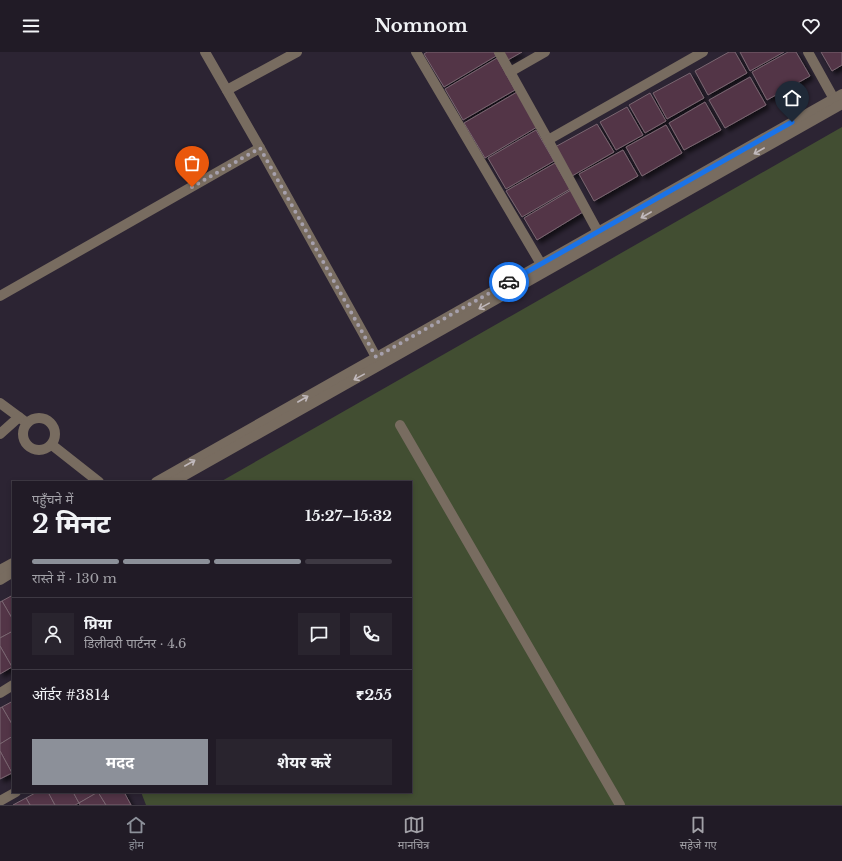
<!DOCTYPE html>
<html lang="hi">
<head>
<meta charset="utf-8">
<style>
  body { margin:0; font-family:"Libre Baskerville","Noto Sans Devanagari",serif; background:#29242e; color:#f1f3f6; height:100vh; display:flex; flex-direction:column; font-size:15px; white-space:nowrap }
  * { box-sizing:border-box; margin:0 }
  p { font-size:13px; color:#a2a1a7 }
  .icon { flex:none; width:22px; height:22px; fill:none; stroke:currentColor; stroke-width:2; stroke-linecap:round; stroke-linejoin:round }
  .map { position:relative; flex:1; overflow:hidden }
  .side { position:absolute; left:12px; top:429px; width:400px; height:312px; display:flex; flex-direction:column; background:#211b26; border-radius:0px; box-shadow:0 2px 6px #0003,0 0 0 1px #3e3943 }
  .side>* { flex:none }
  .pin { position:absolute; display:grid; place-items:center; width:34px; height:34px; color:#fff; margin:-41px -17px; border-radius:50% 50% 50% 0; rotate:-45deg; box-shadow:0 0 4px #0007 }
  .pin .icon { rotate:45deg }
  .courier { position:absolute; display:grid; place-items:center; width:40px; height:40px; margin:-20px; border:3px solid #1a73e8; border-radius:50%; background:#fff; color:#222; box-shadow:0 1px 5px #0007 }
  .summary em { font-style:normal; font-weight:700 }
  .summary div { display:flex; flex-direction:column-reverse }
  .summary { display:flex; align-items:center; justify-content:space-between; height:68px; padding:0 20px }
  h1 { font-size:26px; font-weight:700; line-height:30px }
  .bar { display:grid; grid-template-columns:repeat(4,1fr); gap:6px 4px; align-content:center; height:48px; padding:0 20px }
  .bar i { height:5px; border-radius:3px; background:#3e3943 }
  .bar .current { background:#8c9099 }
  .bar p { grid-column:span 4 }
  .line { display:flex; align-items:center; gap:10px; padding:0 20px; border-top:1px solid #3e3943 }
  .line div { flex:1 }
  .round { display:grid; place-items:center; flex:none; width:42px; height:42px; border-radius:0px; background:#29242e }
  .action { display:flex; gap:8px; margin-top:auto; padding:8px 20px }
  .action a { flex:1; height:46px; border-radius:0px; background:#8c9099; color:#fff; font-size:16px; font-weight:700; line-height:46px; text-align:center }
  .action a+a { background:#29242e; color:#f1f3f6 }
  header { display:flex; justify-content:space-between; align-items:center; height:52px; padding:0 20px; background:#211b26; font-size:18px; font-weight:700 }
  .dock { display:flex; justify-content:space-around; align-items:center; height:56px; border-top:1px solid #3e3943; background:#211b26; font-size:11px; color:#a2a1a7 }
  .dock a { display:grid; justify-items:center; gap:2px }
  .dock .current { color:#8c9099 }
  .map>svg:first-child { display:block }
  .green { fill:#424e32 }
  .building { fill:#523446; stroke:#7a6671; filter:url(#shadow) }
  .lines { fill:none; stroke-linecap:round; stroke-linejoin:round }
  .minor { stroke:#786c60; stroke-width:10 }
  .oneway { stroke:#c1b9bc }
  .done { stroke:#a6a0ac; stroke-width:4; stroke-dasharray:0 7.2 }
  .route { stroke:#1a73e8; stroke-width:5 }
</style>
</head>
<body>
<header><svg class="icon" aria-label="menu" viewBox="0 0 24 24"><path d="M4 6h16M4 12h16M4 18h16"/></svg>Nomnom<svg class="icon" aria-label="heart" viewBox="0 0 24 24"><path d="M12 20l-8-8c-3-5 5-10 8-4 3-6 11-1 8 4z"/></svg></header>
<div class="map">
<svg width="842" height="753" viewBox="0 0 842 753">
  <defs>
    <filter id="shadow"><feDropShadow dx="3.5" dy="3.5" stdDeviation="2" flood-color="#0009"/></filter>
  </defs>
  <rect width="100%" height="100%" fill="#2c2433"/>
  <polygon class="green" points="842,75 842,753 146,753 141,740 411,740 411,430 220,430"/>
  <g class="building">
    <polygon points="427,0 494,0 496,4 444,35 424,2"/>
    <polygon points="503,0 522,0 508,8"/>
    <polygon points="729,0 735,0 747,21 708,43 695,19"/>
    <polygon points="740,0 784,0 750,19"/>
    <polygon points="788,0 796,0 810,24 767,48 752,20"/>
    <polygon points="821,0 842,0 842,13 832,19"/>
    <polygon points="497,6 515,38 463,68 445,37"/>
    <polygon points="690,21 704,46 667,67 653,41"/>
    <polygon points="750,25 766,53 725,76 709,48"/>
    <polygon points="517,40 537,75 485,106 464,71"/>
    <polygon points="650,41 666,69 645,81 629,53"/>
    <polygon points="705,50 721,78 684,98 669,71"/>
    <polygon points="627,55 643,83 616,98 600,70"/>
    <polygon points="597,72 614,100 572,124 555,95"/>
    <polygon points="666,73 682,101 642,124 626,95"/>
    <polygon points="536,78 554,109 506,137 488,106"/>
    <polygon points="623,98 638,124 594,149 579,122"/>
    <polygon points="555,111 570,137 522,165 506,139"/>
    <polygon points="571,138 583,160 537,188 524,166"/>
    <polygon points="13,543 13,568 2,549"/>
    <polygon points="2,549 13,568 13,579 0,586 0,550"/>
    <polygon points="13,579 13,614 12,615 0,594 0,586"/>
    <polygon points="0,594 12,615 0,622"/>
    <polygon points="13,649 13,674 2,655"/>
    <polygon points="2,655 13,674 13,684 0,692 0,656"/>
    <polygon points="13,684 13,720 12,721 0,699 0,692"/>
    <polygon points="0,699 12,721 0,727"/>
    <polygon points="37,740 48,740 55,753 30,753 26,746"/>
    <polygon points="48,740 73,740 79,751 75,753 55,753"/>
    <polygon points="73,740 98,740 79,751"/>
    <polygon points="98,740 106,753 80,753 79,751"/>
    <polygon points="98,740 124,740 131,753 106,753"/>
    <polygon points="26,746 30,753 13,753"/>
  </g>
  <g class="lines">
    <g class="minor">
      <polyline points="205,0 260,96 363,281 376,305 380,310"/>
      <polyline points="416,0 541,212"/>
      <polyline points="499,0 548,88 598,180"/>
      <polyline points="808,0 834,47"/>
      <polyline points="510,20 545,0"/>
      <polyline points="227,38 297,0"/>
      <polyline points="548,88 703,0"/>
      <polyline points="0,244 260,96"/>
      <polyline points="0,351 27,371"/>
      <circle cx="39" cy="382" r="16"/>
      <polyline points="400,373 620,753"/>
      <polyline points="0,382 19,365"/>
      <polyline points="52,393 99,430"/>
      <polyline points="156,430 842,42"/>
      <polyline points="173,430 842,52"/>
      <polyline points="0,518 13,511"/>
      <polyline points="0,528 13,520"/>
      <polyline points="0,641 13,633"/>
      <polyline points="0,749 16,740"/>
    </g>
  </g>
  <defs><path id="oneway-shaft" d="M-6 0H5M1.5-3L5.5 0L1.5 3" fill="none" stroke-width="1.6" stroke-linecap="round" stroke-linejoin="round"/></defs>
  <g class="oneway">
    <use href="#oneway-shaft" transform="translate(759 99) rotate(150)"/>
    <use href="#oneway-shaft" transform="translate(646 163) rotate(150)"/>
    <use href="#oneway-shaft" transform="translate(484 254) rotate(151)"/>
    <use href="#oneway-shaft" transform="translate(359 325) rotate(151)"/>
    <use href="#oneway-shaft" transform="translate(303 347) rotate(-30)"/>
    <use href="#oneway-shaft" transform="translate(190 411) rotate(-30)"/>
  </g>
  <g class="lines">
    <polyline class="done" points="192,135 260,96 376,305 509,230"/>
    <polyline class="route" points="509,230 792,70"/>
  </g>
</svg>
<div class="pin" style="left:192px;top:135px;background:#ea580c"><svg class="icon" aria-label="bag" viewBox="0 0 24 24"><path d="M5 8h14l-1 12H6zM9 8a3 3 0 0 1 6 0"/></svg></div>
<div class="pin" style="left:792px;top:70px;background:#1f2937"><svg class="icon" aria-label="home" viewBox="0 0 24 24"><path d="M3 11l9-7 9 7M6 9v11h12V9"/></svg></div>
<div class="courier" style="left:509px;top:230px"><svg class="icon" aria-label="car" viewBox="0 0 24 24"><path d="M5 17H2v-5l4-1 3-4h7l3 4 3 1v5h-3M9 17h6M6 11h13"/><circle cx="7" cy="17" r="2"/><circle cx="17" cy="17" r="2"/></svg></div>
<section class="side">
<div class="summary"><div><h1>2 मिनट</h1><p>पहुँचने में</p></div><em>15:27–15:32</em></div>
<div class="bar"><i class="current"></i><i class="current"></i><i class="current"></i><i></i><p>रास्ते में · 130 m</p></div>
<div class="line" style="height:72px"><a class="round"><svg class="icon" aria-label="person" viewBox="0 0 24 24"><circle cx="12" cy="8" r="4"/><path d="M4 21q1-7 8-7t8 7"/></svg></a><div><b>प्रिया</b><p>डिलीवरी पार्टनर · 4.6</p></div><a class="round"><svg class="icon" aria-label="chat" viewBox="0 0 24 24"><path d="M4 5h16v11H9l-5 4z"/></svg></a><a class="round"><svg class="icon" aria-label="phone" viewBox="0 0 24 24"><path d="M5 4h4l2 5-3 2q2 4 5 5l2-3 5 2v4C11 20 4 13 5 4z"/></svg></a></div>
<div class="line" style="height:52px"><div>ऑर्डर #3814</div><b>₹255</b></div>
<div class="action"><a>मदद</a><a>शेयर करें</a></div>
</section>
</div>
<nav class="dock">
<a class="current"><svg class="icon" aria-label="home" viewBox="0 0 24 24"><path d="M3 11l9-7 9 7M6 9v11h12V9"/></svg>होम</a>
<a><svg class="icon" aria-label="map" viewBox="0 0 24 24"><path d="M3 6l6-2 6 2 6-2v14l-6 2-6-2-6 2zM9 4v14M15 6v14"/></svg>मानचित्र</a>
<a><svg class="icon" aria-label="saved" viewBox="0 0 24 24"><path d="M7 4h10v16l-5-4-5 4z"/></svg>सहेजे गए</a>
</nav>
</body>
</html>
